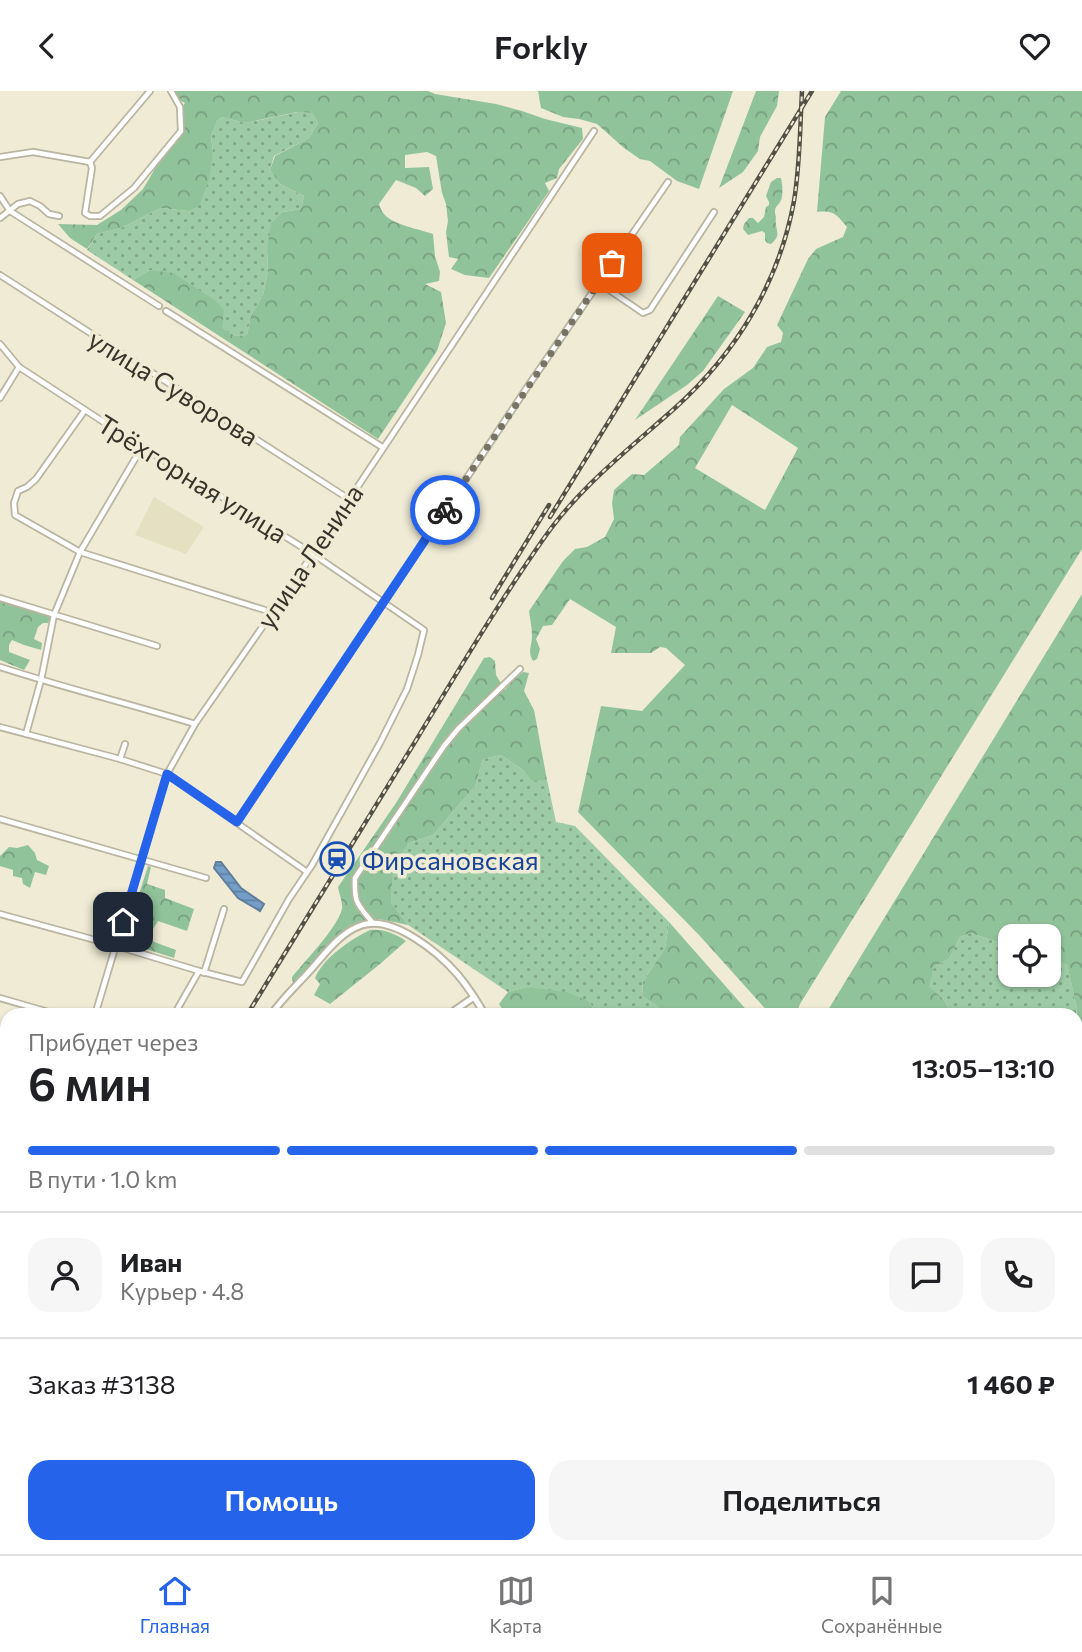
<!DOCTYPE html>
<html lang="ru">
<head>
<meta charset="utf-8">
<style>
  body { margin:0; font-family:Commissioner,sans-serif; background:#f6f6f6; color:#202124; height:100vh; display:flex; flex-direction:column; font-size:26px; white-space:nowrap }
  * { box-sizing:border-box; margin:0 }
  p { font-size:23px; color:#757577 }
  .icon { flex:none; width:38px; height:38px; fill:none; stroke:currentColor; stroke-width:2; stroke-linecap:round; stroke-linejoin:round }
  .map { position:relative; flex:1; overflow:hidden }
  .details { position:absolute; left:0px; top:917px; width:1083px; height:546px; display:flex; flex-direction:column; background:#fff; border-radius:21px 21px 0 0; box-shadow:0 2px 5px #0004 }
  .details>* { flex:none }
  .buttons { position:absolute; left:998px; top:833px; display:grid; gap:14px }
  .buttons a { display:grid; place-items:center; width:63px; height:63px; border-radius:14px; background:#fff; box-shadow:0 2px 5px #0004; font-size:35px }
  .pin { position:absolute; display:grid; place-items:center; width:60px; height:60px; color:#fff; margin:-30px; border-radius:14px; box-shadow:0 4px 10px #0006 }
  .courier { position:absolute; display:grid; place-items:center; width:70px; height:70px; margin:-35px; border:5px solid #2563eb; border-radius:50%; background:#fff; color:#222; box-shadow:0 2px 9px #0007 }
  .summary em { font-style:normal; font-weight:600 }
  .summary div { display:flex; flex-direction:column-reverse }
  .summary { display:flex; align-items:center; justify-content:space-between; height:119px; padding:0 28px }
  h1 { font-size:46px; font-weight:600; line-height:52px }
  .bar { display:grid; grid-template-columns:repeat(4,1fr); gap:10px 7px; align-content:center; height:84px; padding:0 28px }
  .bar i { height:9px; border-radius:5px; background:#e0e0e0 }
  .bar .active { background:#2563eb }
  .bar p { grid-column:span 4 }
  .line { display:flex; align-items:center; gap:18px; padding:0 28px; border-top:2px solid #e0e0e0 }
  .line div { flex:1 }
  .round { display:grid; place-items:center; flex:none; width:74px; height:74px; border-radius:21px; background:#f6f6f6 }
  .button { display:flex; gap:14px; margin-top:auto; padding:14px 28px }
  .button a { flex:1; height:80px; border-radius:21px; background:#2563eb; color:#fff; font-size:28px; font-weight:600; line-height:80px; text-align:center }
  .button a+a { background:#f6f6f6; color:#202124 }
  header { display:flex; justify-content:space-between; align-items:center; height:91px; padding:0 28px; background:#fff; font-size:32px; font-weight:600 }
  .dock { display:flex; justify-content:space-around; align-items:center; height:98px; border-top:2px solid #e0e0e0; background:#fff; font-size:19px; color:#757577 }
  .dock a { display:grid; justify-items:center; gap:4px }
  .dock .active { color:#2563eb }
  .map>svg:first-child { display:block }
  .built { fill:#e5e0c2 }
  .grass { fill:url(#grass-dots) }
  .forest { fill:url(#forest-crowns); fill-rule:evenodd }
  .water { fill:url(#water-rules); stroke:#617e99; stroke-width:2 }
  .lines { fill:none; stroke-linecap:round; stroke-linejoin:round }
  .river { stroke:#749ec8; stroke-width:7 }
  .minor-casing { stroke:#b9b5a0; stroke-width:8 }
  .tertiary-casing { stroke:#b9b5a0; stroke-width:9 }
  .minor { stroke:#fff; stroke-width:4.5 }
  .tertiary { stroke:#fff; stroke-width:5 }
  .rail-casing { stroke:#535146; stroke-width:4.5 }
  .rail { stroke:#efebd5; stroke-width:2; stroke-dasharray:5; stroke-linecap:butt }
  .done { stroke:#777466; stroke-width:7; stroke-dasharray:0 12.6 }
  .route { stroke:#2563eb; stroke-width:9 }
  .labels { text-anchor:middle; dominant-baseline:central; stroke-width:7; stroke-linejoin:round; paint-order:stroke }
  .street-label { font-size:26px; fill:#36342b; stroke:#efebd5 }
  .transit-label { font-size:26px; fill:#164399; stroke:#efebd5; text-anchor:start }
</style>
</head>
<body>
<header><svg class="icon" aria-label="back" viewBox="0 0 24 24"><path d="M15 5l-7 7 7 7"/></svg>Forkly<svg class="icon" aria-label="heart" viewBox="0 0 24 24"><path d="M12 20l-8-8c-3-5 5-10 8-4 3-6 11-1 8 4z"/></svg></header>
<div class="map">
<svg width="1082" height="1463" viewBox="0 0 1082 1463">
  <defs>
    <pattern id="grass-dots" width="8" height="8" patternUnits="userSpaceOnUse" patternTransform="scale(1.75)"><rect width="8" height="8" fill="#9ccba5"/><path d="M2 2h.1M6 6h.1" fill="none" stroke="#80a687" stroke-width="1.8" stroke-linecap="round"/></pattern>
    <pattern id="forest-crowns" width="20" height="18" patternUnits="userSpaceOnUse" patternTransform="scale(1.75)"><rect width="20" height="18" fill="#91c39b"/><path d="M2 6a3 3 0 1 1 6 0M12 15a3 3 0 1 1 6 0" fill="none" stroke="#779f7f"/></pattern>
    <pattern id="water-rules" width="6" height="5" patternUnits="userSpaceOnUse" patternTransform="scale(1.75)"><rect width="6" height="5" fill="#749ec8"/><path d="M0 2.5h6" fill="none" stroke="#6082a3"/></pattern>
  </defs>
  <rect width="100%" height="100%" fill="#efebd5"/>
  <polygon class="built" points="154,406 204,436 186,463 135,444"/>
  <g class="grass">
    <polygon points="298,21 312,22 318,32 309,47 274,65 270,79 280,93 304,105 301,118 283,121 267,159 268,180 263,204 251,224 247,244 235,245 221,237 215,209 195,197 150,179 133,189 87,159 97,143 121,137 161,117 188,120 213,61 211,45 217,30 222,26 245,32"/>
    <polygon points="501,664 523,679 532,689 547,689 556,731 575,735 669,831 665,857 643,891 642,905 670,924 597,924 589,910 526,896 508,901 408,834 391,811 392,775 409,752 433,744 475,695 483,668"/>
    <polygon points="970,842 1010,855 1010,884 1048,884 1048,867 1067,872 1077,918 1076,925 1076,924 951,924 945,910 928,895 934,876 949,868 960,846"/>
    <polygon points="1082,1270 1082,1363 1076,1360 1076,1277"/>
  </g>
  <g class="forest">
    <path d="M171 0H428L435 3 496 13 522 20 545 28 582 37 583 48 559 78 557 87 545 92 549 100 489 187 465 184 451 178 458 168 449 166 446 141 448 130 446 113 442 102 436 65 427 61 405 64V77L429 76 433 98 425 105 416 97 396 89 379 113C380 116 381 120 384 123 393 134 419 138 433 143L435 165 440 181 439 190 425 193 441 201 446 232 437 260 378 348 133 189 150 179 173 182 215 209 224 219 222 237 235 245 247 244 251 224 263 204 268 180 267 159 271 133 283 121 301 118 304 105 280 93 270 79 275 65 309 47 318 32 312 22 297 21 245 32 222 26 217 30 211 45 213 61 209 89 199 115 188 120 161 117 121 137 97 143 87 158 70 147 58 133 97 134 121 119 143 98 156 76 184 42 177 34 179 19 185 12 177 8Z"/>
    <polygon points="538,0 733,0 699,98 677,90 650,70 640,68 624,57 597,33 579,28 563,26 541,17"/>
    <polygon points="756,0 779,0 777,15 760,46 758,60 743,81 719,97"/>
    <path d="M841 0H1082V458L800 913 796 924H771L699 844 578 721 601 615 642 620 685 574 666 557 660 556 651 562H611L616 536 570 508 552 534 543 535 536 548 540 558 537 568 533 570C527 560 532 556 532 545 532 537 530 528 529 520L563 470 575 458 587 456 605 446 614 428 612 412 614 399 632 383 644 384 679 354 680 346 724 298 753 277 767 256 781 251 783 242 777 234 808 168 816 158 843 146 847 136C836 123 834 119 817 121L825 26ZM732 314 798 357 765 419 695 377Z"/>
    <path d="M777 87H781C782 92 783 99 782 105 781 116 772 113 776 126 774 139 783 143 771 153L767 152 765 149V142L762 140 748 144 743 138 744 133 749 127H753L758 132 764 126 766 116 769 114V111L766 105 771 91Z"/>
    <polygon points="718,205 745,221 703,280 687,294 635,329"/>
    <polygon points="1082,503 1082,977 1076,973 1077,918 1067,873 1048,867 1048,845 1010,845 1010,855 970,842 960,846 949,868 934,876 929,895 945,910 951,924 825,924"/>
    <polygon points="0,509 51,525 48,532 43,532 38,536 34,548 42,552 41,559 24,554 12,549 9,554 9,561 30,569 24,579 0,569"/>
    <path d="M490 566 495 570 496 584 505 599 512 590 523 581 529 582 524 600 534 619 547 689 532 690 523 679 501 664 483 668 475 695 433 744 409 752 393 775 391 811 408 834 379 828 351 834 338 844 293 893 292 886C305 870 337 837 342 818 343 811 339 803 338 796L396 712 484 567Z"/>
    <polygon points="28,754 35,762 37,769 49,775 46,784 35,781 30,797 23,793 22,787 13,785 13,779 0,775 0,765 9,756 17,757"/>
    <polygon points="148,775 151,776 147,793 165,799 165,807 194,818 187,840 158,830 153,838 135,830 130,842 176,859 174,867 124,851"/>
    <polygon points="669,831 751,924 670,924 642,905 643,891 665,857"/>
    <path d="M370 839C385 838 393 842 406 850L380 873 330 913 314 904 320 893 315 887C324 866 350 849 370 839Z"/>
    <polygon points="526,896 566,901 589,910 597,924 506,924 499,913 508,901"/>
    <polygon points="0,1153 7,1156 7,1257 0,1268"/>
    <polygon points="7,1334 7,1456 72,1456 67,1463 0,1463 0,1346"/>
  </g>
  <polygon class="water" points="216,771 221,771 241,797 264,813 260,820 238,807 214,777"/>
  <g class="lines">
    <g class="river">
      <polyline points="1076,1266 1082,1260"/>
      <polyline points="972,1456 979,1463"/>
    </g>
    <defs>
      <g id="minor">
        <polyline points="0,66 33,61 90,71 150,0"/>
        <polyline points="90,71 92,77 85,122 90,125 100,125 134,97 181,40 180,16 171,0"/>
        <polyline points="0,105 10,120 159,215"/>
        <polyline points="0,127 18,113 30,110 40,115 49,123 59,125"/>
        <polyline points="0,184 349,408"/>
        <polyline points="599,192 643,222 650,219 714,121"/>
        <polyline points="166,220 382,356"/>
        <polyline points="0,253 19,276 142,356 313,463 424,539 418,564 407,598 380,652 312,774 289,808 242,891 199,880 110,853 0,823"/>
        <polyline points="0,307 19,276"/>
        <polyline points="85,319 36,388 27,396 18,400 14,412 15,424 80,461 271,521"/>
        <polyline points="0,507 157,555"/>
        <path d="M0 576C65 597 130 613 195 633"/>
        <polyline points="0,636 120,668 167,683 307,781"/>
        <polyline points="26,643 41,589 54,524 80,461 142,356"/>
        <polyline points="120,668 125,653"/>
        <polyline points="0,728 206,787"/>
        <polyline points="237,731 528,295 668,91"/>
        <path d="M373 832C357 813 354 812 355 787L444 655 458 638 520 578"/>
        <polyline points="204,882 224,818"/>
        <polyline points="0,907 59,924"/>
        <polyline points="95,924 167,683 195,633 313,463 594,40"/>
        <polyline points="174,924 199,880"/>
        <polyline points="0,981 7,984"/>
        <polyline points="223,1456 225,1463"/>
        <polyline points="140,1463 146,1456"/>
        <polyline points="385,1463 387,1456"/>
        <polyline points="832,1463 834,1456"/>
        <polyline points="873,1463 874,1456"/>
        <polyline points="1047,1463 1048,1456"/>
      </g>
      <g id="tertiary">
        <path d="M271 924C281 909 294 897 306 884 323 866 338 842 362 834 393 824 438 861 458 884 468 896 477 910 485 924"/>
        <polyline points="448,924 474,906"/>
        <polyline points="0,1129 7,1133"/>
        <polyline points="1076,1365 1082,1368"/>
        <polyline points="71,1463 76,1456"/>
      </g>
    </defs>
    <use href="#minor" class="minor-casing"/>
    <use href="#tertiary" class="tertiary-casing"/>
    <use href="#minor" class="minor"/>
    <use href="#tertiary" class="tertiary"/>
    <defs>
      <g id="rail">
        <polyline points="550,426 812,0"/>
        <polyline points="492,507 549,414"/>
        <path d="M247 924C304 831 361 738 418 646 458 580 498 513 542 450 578 397 628 359 675 317 736 262 779 192 794 110 800 74 800 37 802 0"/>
        <polyline points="0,1327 7,1316"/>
      </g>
    </defs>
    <use href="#rail" class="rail-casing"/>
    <use href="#rail" class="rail"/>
  </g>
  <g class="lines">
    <polyline class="done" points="445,419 612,172"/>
    <polyline class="route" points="123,831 167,683 237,731 445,419"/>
  </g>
  <defs>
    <symbol id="station-ring" viewBox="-11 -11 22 22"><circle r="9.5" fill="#efebd5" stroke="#1a4fb4" stroke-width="1.5"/><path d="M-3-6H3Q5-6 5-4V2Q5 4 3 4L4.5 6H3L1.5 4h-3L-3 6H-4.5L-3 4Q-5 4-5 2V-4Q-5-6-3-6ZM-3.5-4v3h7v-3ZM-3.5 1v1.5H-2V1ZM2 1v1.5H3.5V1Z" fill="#1a4fb4"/></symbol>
  </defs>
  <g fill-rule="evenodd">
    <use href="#station-ring" x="318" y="749" width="38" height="38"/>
  </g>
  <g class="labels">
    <g class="street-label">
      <text transform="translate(174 296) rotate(32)">улица Суворова</text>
      <text transform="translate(193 387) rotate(32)">Трёхгорная улица</text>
      <text transform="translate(309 465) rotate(-56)">улица Ленина</text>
    </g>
    <g class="transit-label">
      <text x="362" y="768">Фирсановская</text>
    </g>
  </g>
</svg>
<div class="buttons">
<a><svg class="icon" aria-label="locate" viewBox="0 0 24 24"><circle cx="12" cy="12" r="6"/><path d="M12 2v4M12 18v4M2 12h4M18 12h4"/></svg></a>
</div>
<div class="pin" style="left:612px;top:172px;background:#ea580c"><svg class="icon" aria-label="bag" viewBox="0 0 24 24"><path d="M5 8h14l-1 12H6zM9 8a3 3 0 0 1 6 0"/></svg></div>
<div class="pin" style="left:123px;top:831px;background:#1f2937"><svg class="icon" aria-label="home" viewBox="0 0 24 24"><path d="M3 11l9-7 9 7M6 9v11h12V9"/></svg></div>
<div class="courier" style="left:445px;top:419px"><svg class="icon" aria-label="bike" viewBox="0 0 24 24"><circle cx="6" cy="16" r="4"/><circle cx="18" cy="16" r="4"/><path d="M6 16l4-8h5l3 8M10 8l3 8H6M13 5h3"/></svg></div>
<section class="details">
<div class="summary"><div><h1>6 мин</h1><p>Прибудет через</p></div><em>13:05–13:10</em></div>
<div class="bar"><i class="active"></i><i class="active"></i><i class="active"></i><i></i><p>В пути · 1.0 km</p></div>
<div class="line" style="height:126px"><a class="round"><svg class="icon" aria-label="person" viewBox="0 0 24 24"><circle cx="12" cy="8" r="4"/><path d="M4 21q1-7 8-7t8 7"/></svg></a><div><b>Иван</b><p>Курьер · 4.8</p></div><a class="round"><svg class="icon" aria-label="chat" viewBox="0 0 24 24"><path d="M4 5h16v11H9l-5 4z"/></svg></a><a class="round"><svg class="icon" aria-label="phone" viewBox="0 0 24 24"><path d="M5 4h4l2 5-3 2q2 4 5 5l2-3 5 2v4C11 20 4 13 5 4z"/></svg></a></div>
<div class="line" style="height:91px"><div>Заказ #3138</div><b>1 460 ₽</b></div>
<div class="button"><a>Помощь</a><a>Поделиться</a></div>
</section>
</div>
<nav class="dock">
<a class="active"><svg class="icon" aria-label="home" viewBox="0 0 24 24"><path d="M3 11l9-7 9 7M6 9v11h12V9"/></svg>Главная</a>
<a><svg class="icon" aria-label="map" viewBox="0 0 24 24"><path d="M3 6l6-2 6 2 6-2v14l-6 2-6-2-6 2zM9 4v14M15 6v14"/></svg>Карта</a>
<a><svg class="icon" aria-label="saved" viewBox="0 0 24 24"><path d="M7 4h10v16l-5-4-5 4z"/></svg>Сохранённые</a>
</nav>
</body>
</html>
